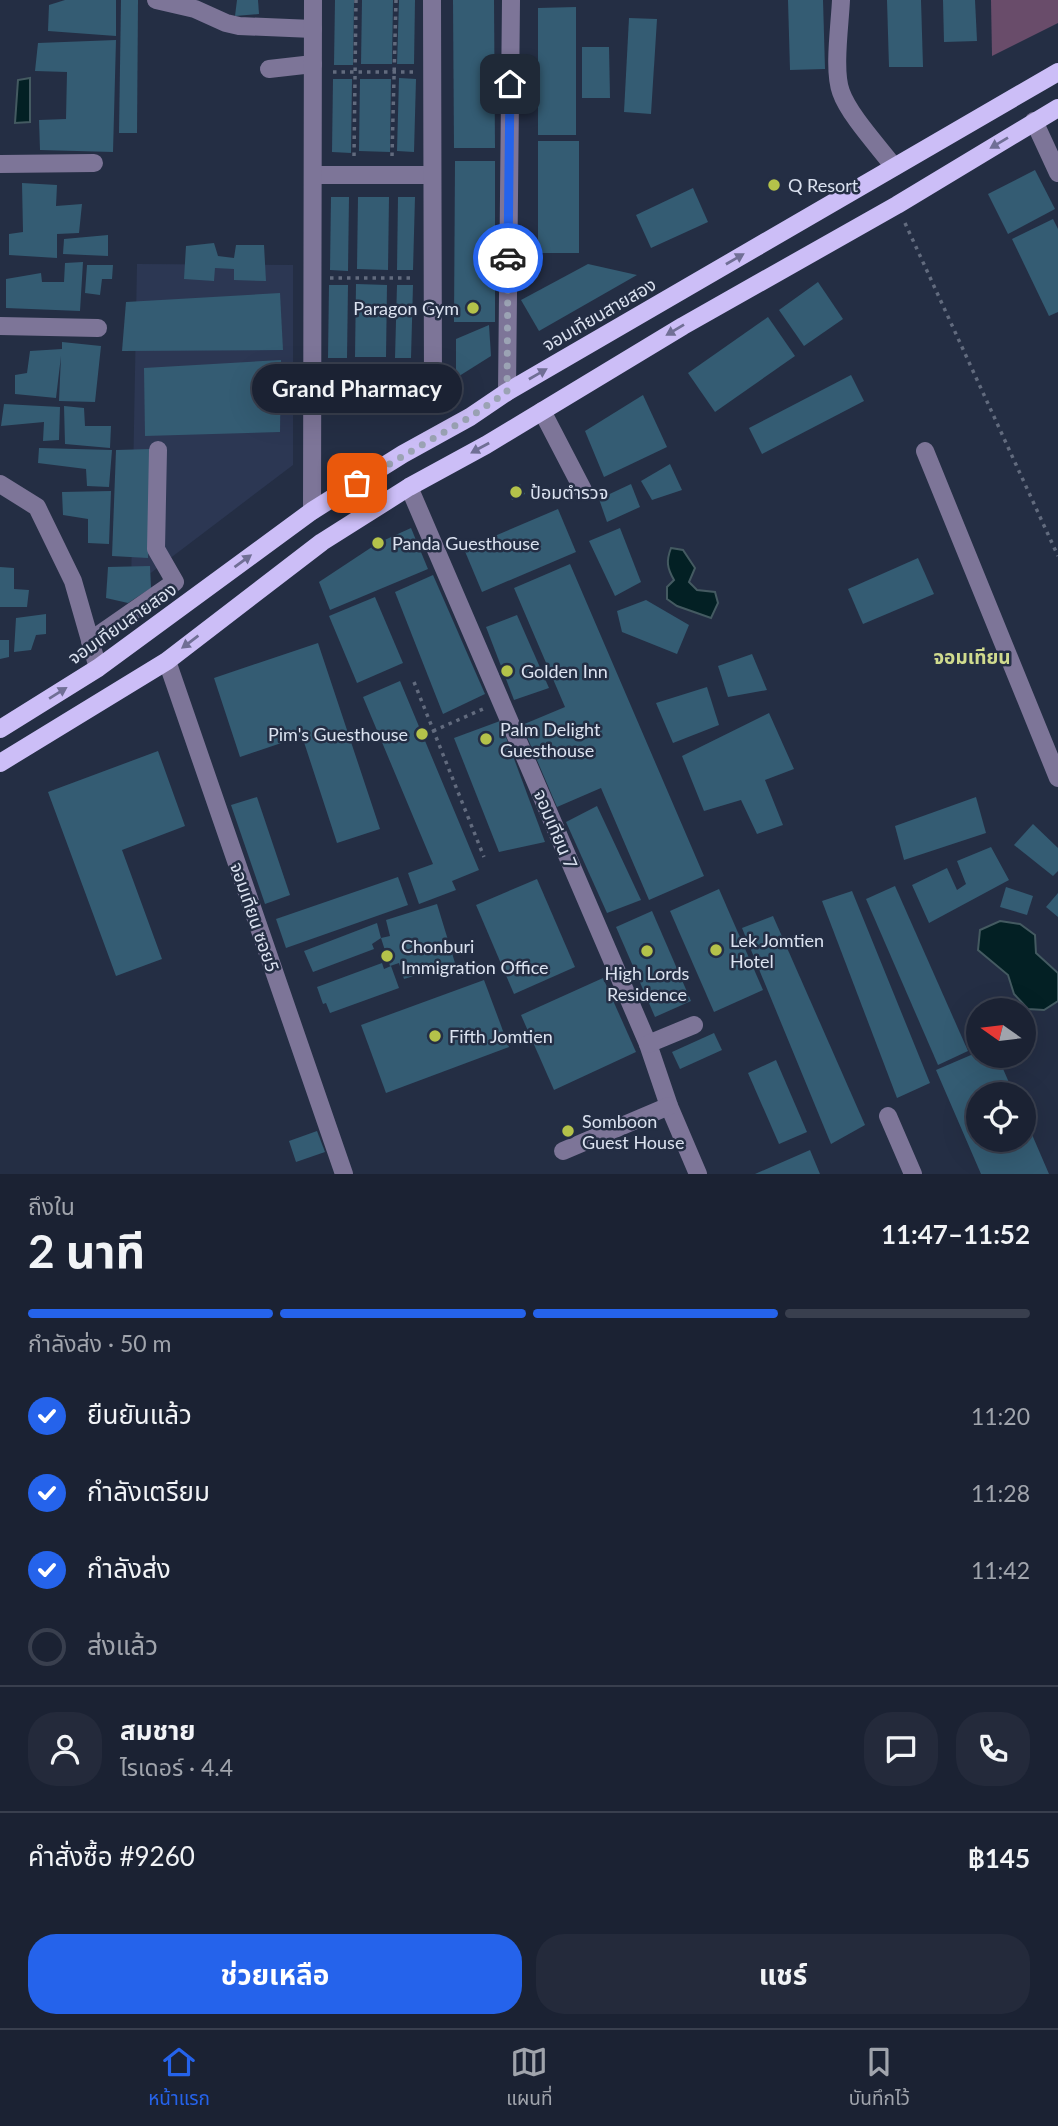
<!DOCTYPE html>
<html lang="th">
<head>
<meta charset="utf-8">
<style>
  body { margin:0; font-family:Lato,"Noto Sans Thai",sans-serif; background:#242a3b; color:#f1f3f6; height:100vh; display:flex; flex-direction:column; font-size:26px; white-space:nowrap }
  * { box-sizing:border-box; margin:0 }
  p { font-size:23px; color:#a0a4ac }
  .icon { flex:none; width:38px; height:38px; fill:none; stroke:currentColor; stroke-width:2; stroke-linecap:round; stroke-linejoin:round }
  .map { position:relative; height:1174px; overflow:hidden }
  .details { display:flex; flex-direction:column; background:#1b2233; flex:1 }
  .details>* { flex:none }
  .needle { width:46px; rotate:284deg }
  .controls { position:absolute; left:966px; top:998px; display:grid; gap:14px }
  .controls a { display:grid; place-items:center; width:70px; height:70px; border-radius:50%; background:#1b2233; box-shadow:0 7px 28px #0002,0 0 0 2px #393f4e; font-size:35px }
  .pin { position:absolute; display:grid; place-items:center; width:60px; height:60px; color:#fff; margin:-30px; border-radius:14px; box-shadow:0 4px 10px #0006 }
  .courier { position:absolute; display:grid; place-items:center; width:70px; height:70px; margin:-35px; border:5px solid #2563eb; border-radius:50%; background:#fff; color:#222; box-shadow:0 2px 9px #0007 }
  .bubble { position:absolute; height:49px; border-radius:24px; background:#1b2233; box-shadow:0 7px 28px #0002,0 0 0 2px #393f4e; font-size:23px; font-weight:700; line-height:49px; text-align:center }
  .overview em { font-style:normal; font-weight:700 }
  .overview div { display:flex; flex-direction:column-reverse }
  .overview { display:flex; align-items:center; justify-content:space-between; height:119px; padding:0 28px }
  h1 { font-size:46px; font-weight:700; line-height:52px }
  .bar { display:grid; grid-template-columns:repeat(4,1fr); gap:10px 7px; align-content:center; height:84px; padding:0 28px }
  .bar i { height:9px; border-radius:5px; background:#393f4e }
  .bar .current { background:#2563eb }
  .bar p { grid-column:span 4 }
  .line { display:flex; align-items:center; gap:18px; padding:0 28px; border-top:2px solid #393f4e }
  .line div { flex:1 }
  .round { display:grid; place-items:center; flex:none; width:74px; height:74px; border-radius:28px; background:#242a3b }
  ol { padding:0 28px; list-style:none }
  li { display:flex; align-items:center; gap:21px; height:77px }
  li p { margin-inline-start:auto }
  li .icon { padding:7px; border-radius:50%; background:#2563eb; color:#fff; stroke-width:4 }
  li:last-child { color:#a0a4ac }
  li i { width:38px; height:38px; border:4px solid #393f4e; border-radius:50% }
  .button { display:flex; gap:14px; margin-top:auto; padding:14px 28px }
  .button a { flex:1; height:80px; border-radius:28px; background:#2563eb; color:#fff; font-size:28px; font-weight:700; line-height:80px; text-align:center }
  .button a+a { background:#242a3b; color:#f1f3f6 }
  .tab-bar { display:flex; justify-content:space-around; align-items:center; height:98px; border-top:2px solid #393f4e; background:#1b2233; font-size:19px; color:#a0a4ac }
  .tab-bar a { display:grid; justify-items:center; gap:4px }
  .tab-bar .current { color:#2563eb }
  .map>svg:first-child { display:block }
  .built { fill:#2c3753 }
  .forest { fill:#694c6a }
  .water { fill:#032024; stroke:#445a61; stroke-width:2 }
  .building { fill:#345c73 }
  .lines { fill:none; stroke-linecap:round; stroke-linejoin:round }
  .path { stroke:#626b7e; stroke-width:3.5; stroke-dasharray:3.5 5; stroke-linecap:butt }
  .minor { stroke:#7d7598; stroke-width:18 }
  .major { stroke:#ccbef7; stroke-width:18 }
  .oneway { fill:#706f95 }
  .done { stroke:#9ba3b4; stroke-width:7; stroke-dasharray:0 12.6 }
  .route { stroke:#2563eb; stroke-width:9 }
  .poi-dot { fill:#b4c24a; stroke:#242e44; stroke-width:2.5 }
  .labels { text-anchor:middle; dominant-baseline:central; stroke-width:5; stroke-linejoin:round; paint-order:stroke }
  .poi-label { font-size:18px; fill:#dbe2f0; stroke:#242e44; text-anchor:start }
  .street-label { font-size:18px; fill:#dbe2f0; stroke:#242e44 }
  .neighbourhood-label { font-size:19px; font-weight:bold; fill:#d0db8e; stroke:#242e44 }
</style>
</head>
<body>
<div class="map">
<svg width="1058" height="1174" viewBox="0 0 1058 1174">
  <rect width="100%" height="100%" fill="#242e44"/>
  <polygon class="built" points="137,264 293,265 293,465 131,588"/>
  <polygon class="forest" points="991,0 1058,0 1058,23 992,56"/>
  <g class="water">
    <polygon points="30,78 30,122 15,123 18,80"/>
    <path d="M671 548 683 550 695 568 689 582 697 590 715 592 718 603 711 618 677 606 667 599V587L674 580C667 568 666 561 671 548Z"/>
    <polygon points="1000,921 1020,924 1035,935 1036,953 1058,973 1058,1001 1044,1010 1028,1009 1014,994 1008,975 978,950 980,930"/>
  </g>
  <g class="building">
    <polygon points="65,0 116,0 116,36 48,31 49,5"/>
    <polygon points="121,0 138,0 137,133 119,133"/>
    <polygon points="237,0 258,0 259,14 235,16"/>
    <polygon points="335,0 354,0 353,65 334,65"/>
    <polygon points="362,0 393,0 392,64 361,64"/>
    <polygon points="399,0 415,0 414,64 397,64"/>
    <polygon points="453,0 494,0 495,148 454,148"/>
    <polygon points="788,0 823,0 825,69 790,70"/>
    <polygon points="887,0 921,0 923,67 889,67"/>
    <polygon points="943,0 975,0 977,41 944,42"/>
    <polygon points="576,7 576,135 538,135 538,8"/>
    <polygon points="629,18 657,19 651,114 624,112"/>
    <polygon points="116,40 113,152 40,150 39,120 66,119 67,72 35,71 38,43"/>
    <polygon points="582,47 609,47 610,98 582,98"/>
    <polygon points="399,78 416,79 414,152 397,151"/>
    <polygon points="333,79 352,79 351,153 332,152"/>
    <polygon points="360,79 391,79 390,152 359,151"/>
    <rect x="538" y="141" width="41" height="112"/>
    <polygon points="455,161 495,161 495,322 454,322"/>
    <polygon points="1035,170 1055,209 1008,234 988,194"/>
    <polygon points="22,183 57,185 56,206 82,204 79,233 57,234 57,258 9,255 9,234 23,232"/>
    <polygon points="693,188 708,222 651,248 636,215"/>
    <polygon points="331,197 349,197 348,271 330,270"/>
    <polygon points="358,197 389,197 388,270 357,269"/>
    <polygon points="398,197 415,197 413,270 397,270"/>
    <polygon points="1053,219 1058,229 1058,312 1049,316 1012,239"/>
    <polygon points="108,235 108,256 63,254 64,239"/>
    <polygon points="214,243 218,256 234,258 236,245 264,245 266,281 234,280 234,269 215,268 214,281 184,279 186,246"/>
    <polygon points="83,262 80,311 6,308 6,279 41,273 42,282 64,282 65,263"/>
    <polygon points="588,264 637,275 539,331 521,300"/>
    <polygon points="87,265 113,265 112,279 102,279 100,295 85,293"/>
    <polygon points="818,282 843,319 804,346 779,310"/>
    <polygon points="356,284 387,285 386,357 355,357"/>
    <polygon points="329,285 348,285 347,358 328,358"/>
    <polygon points="397,285 413,285 411,358 395,358"/>
    <polygon points="280,293 283,350 122,351 126,302"/>
    <polygon points="768,317 795,356 715,412 688,373"/>
    <polygon points="489,325 491,356 456,378 456,339"/>
    <polygon points="62,342 101,346 95,402 59,401 61,356 56,398 15,394 15,375 27,373 30,351 62,349"/>
    <polygon points="281,360 280,432 145,436 144,368"/>
    <polygon points="851,375 864,401 762,454 749,428"/>
    <polygon points="643,395 667,447 604,477 585,431"/>
    <polygon points="4,404 60,407 59,440 43,441 44,422 1,426"/>
    <polygon points="64,406 84,408 85,426 111,426 110,448 65,444"/>
    <polygon points="39,448 112,450 109,487 87,486 86,469 38,463"/>
    <polygon points="151,449 148,558 112,556 116,450"/>
    <polygon points="670,464 682,490 652,500 641,481"/>
    <polygon points="520,484 525,494 512,500 508,490"/>
    <polygon points="631,484 640,507 607,522 599,499"/>
    <polygon points="111,491 109,544 88,543 88,519 63,515 62,492"/>
    <polygon points="558,509 576,552 482,592 464,549"/>
    <polygon points="411,528 428,569 330,610 319,582 378,543"/>
    <polygon points="620,528 641,582 615,596 589,541"/>
    <polygon points="918,558 934,594 863,624 848,589"/>
    <polygon points="570,564 704,876 649,900 601,788 557,807 522,725 565,707 514,588"/>
    <polygon points="150,566 151,588 128,603 106,598 108,567"/>
    <polygon points="0,567 14,568 14,589 29,590 27,607 0,607"/>
    <polygon points="433,575 485,694 443,714 395,592"/>
    <polygon points="375,597 403,663 357,683 329,616"/>
    <polygon points="646,600 689,625 677,654 622,632 617,611"/>
    <polygon points="46,614 46,634 36,635 31,650 14,652 16,618"/>
    <polygon points="517,615 549,688 514,700 486,627"/>
    <polygon points="0,640 9,640 9,657 0,659"/>
    <polygon points="318,643 380,829 337,843 302,736 240,757 214,678"/>
    <polygon points="752,654 767,690 728,697 718,666"/>
    <polygon points="400,681 479,870 452,881 456,890 419,904 408,873 433,864 363,697"/>
    <polygon points="707,687 719,725 673,743 656,703"/>
    <polygon points="769,713 794,769 765,780 783,825 757,834 741,800 704,811 682,756"/>
    <polygon points="500,721 545,842 499,852 454,738"/>
    <polygon points="158,751 185,826 122,850 162,959 116,976 48,792"/>
    <polygon points="257,797 290,895 265,904 231,805"/>
    <polygon points="976,797 986,833 904,860 895,826"/>
    <polygon points="597,806 641,900 607,913 566,822"/>
    <polygon points="1033,824 1058,848 1058,871 1053,876 1014,845"/>
    <polygon points="991,847 1009,880 929,923 912,885 947,868 957,890 966,884 957,861"/>
    <polygon points="398,877 408,905 286,948 276,919"/>
    <polygon points="537,879 575,967 514,994 476,905"/>
    <polygon points="895,886 968,1051 938,1065 866,899"/>
    <polygon points="1006,887 1033,896 1027,915 1000,907"/>
    <polygon points="719,889 763,990 714,1012 670,911"/>
    <polygon points="852,891 930,1083 897,1098 822,901"/>
    <polygon points="1058,893 1058,917 1046,907"/>
    <polygon points="437,904 455,963 404,979 399,963 390,966 381,938 390,936 386,920"/>
    <polygon points="652,911 691,1001 655,1017 616,927"/>
    <polygon points="773,916 865,1125 831,1144 742,928"/>
    <polygon points="377,923 381,938 372,944 374,949 313,972 304,951"/>
    <polygon points="382,963 384,969 391,966 399,988 330,1013 326,1003 323,1004 317,987"/>
    <polygon points="603,978 636,1052 554,1090 521,1015"/>
    <polygon points="484,980 509,1047 386,1093 361,1025"/>
    <polygon points="714,1033 722,1050 680,1069 672,1052"/>
    <polygon points="978,1052 978,1055 997,1055 1014,1094 978,1094 978,1139 1024,1139 1024,1116 1049,1174 981,1174 936,1070"/>
    <polygon points="776,1060 807,1132 779,1144 748,1073"/>
    <polygon points="317,1131 325,1152 296,1162 289,1141"/>
    <polygon points="810,1150 820,1174 755,1174"/>
  </g>
  <g class="lines">
    <g class="path">
      <polyline points="333,72 413,72"/>
      <polyline points="354,156 356,0"/>
      <polyline points="392,156 396,0"/>
      <polyline points="905,223 1058,556"/>
      <polyline points="330,278 413,278"/>
      <polyline points="414,682 484,857"/>
      <polyline points="433,731 483,709"/>
    </g>
    <g class="minor">
      <polyline points="156,0 195,9 226,23 239,26 313,29"/>
      <path d="M841 0C840 24 833 71 841 92 849 115 879 147 894 167"/>
      <polyline points="269,69 313,64"/>
      <polyline points="1034,121 1058,173"/>
      <polyline points="0,164 94,163"/>
      <polyline points="313,175 432,175"/>
      <polyline points="0,326 98,328"/>
      <polyline points="312,387 433,386 432,0"/>
      <polyline points="507,392 511,0"/>
      <polyline points="542,411 583,490"/>
      <polyline points="925,451 1058,778"/>
      <polyline points="0,484 37,507 73,581 98,668"/>
      <polyline points="409,487 648,1044 669,1106 698,1174"/>
      <polyline points="312,511 313,0"/>
      <polyline points="90,641 175,582 156,549 158,450"/>
      <polyline points="167,661 344,1174"/>
      <polyline points="648,1044 694,1025"/>
      <polyline points="888,1116 913,1174"/>
      <polyline points="563,1151 669,1106"/>
    </g>
    <g class="major">
      <polyline points="0,729 98,668 312,511 403,454 470,417 507,392 1058,72"/>
      <polyline points="0,763 167,661 322,542 409,487 486,445 683,326 897,205 1058,108"/>
    </g>
  </g>
  <defs><path id="oneway-solid" d="M-6-.8H1V-3.2L6.5 0L1 3.2V.8H-6Z" transform="scale(1.75)"/></defs>
  <g class="oneway">
    <use href="#oneway-solid" transform="translate(999 143) rotate(149)"/>
    <use href="#oneway-solid" transform="translate(735 259) rotate(-30)"/>
    <use href="#oneway-solid" transform="translate(675 330) rotate(149)"/>
    <use href="#oneway-solid" transform="translate(538 374) rotate(-30)"/>
    <use href="#oneway-solid" transform="translate(480 448) rotate(151)"/>
    <use href="#oneway-solid" transform="translate(243 561) rotate(-36)"/>
    <use href="#oneway-solid" transform="translate(190 642) rotate(143)"/>
    <use href="#oneway-solid" transform="translate(58 693) rotate(-32)"/>
  </g>
  <g class="lines">
    <polyline class="done" points="357,483 470,417 507,392 508,258"/>
    <polyline class="route" points="508,258 510,84"/>
  </g>
  <g class="poi-dot">
    <circle cx="774" cy="185" r="7"/>
    <circle cx="473" cy="308" r="7"/>
    <circle cx="516" cy="492" r="7"/>
    <circle cx="378" cy="543" r="7"/>
    <circle cx="507" cy="671" r="7"/>
    <circle cx="422" cy="734" r="7"/>
    <circle cx="486" cy="739" r="7"/>
    <circle cx="716" cy="950" r="7"/>
    <circle cx="647" cy="951" r="7"/>
    <circle cx="387" cy="956" r="7"/>
    <circle cx="435" cy="1036" r="7"/>
    <circle cx="568" cy="1131" r="7"/>
  </g>
  <g class="labels">
    <g class="poi-label">
      <text x="788" y="185">Q Resort</text>
      <text x="459" y="308" text-anchor="end">Paragon Gym</text>
      <text x="530" y="492">ป้อมตำรวจ</text>
      <text x="392" y="543">Panda Guesthouse</text>
      <text x="521" y="671">Golden Inn</text>
      <text x="500" y="729">Palm Delight<tspan x="500" dy="21">Guesthouse</tspan></text>
      <text x="408" y="734" text-anchor="end">Pim's Guesthouse</text>
      <text x="730" y="940">Lek Jomtien<tspan x="730" dy="21">Hotel</tspan></text>
      <text x="401" y="946">Chonburi<tspan x="401" dy="21">Immigration Office</tspan></text>
      <text x="647" y="973" text-anchor="middle">High Lords<tspan x="647" dy="21">Residence</tspan></text>
      <text x="449" y="1036">Fifth Jomtien</text>
      <text x="582" y="1121">Somboon<tspan x="582" dy="21">Guest House</tspan></text>
    </g>
    <g class="street-label">
      <text transform="translate(599 314) rotate(-30)">จอมเทียนสายสอง</text>
      <text transform="translate(122 623) rotate(-35)">จอมเทียนสายสอง</text>
      <text transform="translate(556 829) rotate(67)">จอมเทียน 7</text>
      <text transform="translate(255 917) rotate(71)">จอมเทียน ซอย5</text>
    </g>
    <g class="neighbourhood-label">
      <text x="972" y="656">จอมเทียน</text>
    </g>
  </g>
</svg>
<div class="controls">
<a><svg class="needle" viewBox="-14 -14 28 28"><path d="M0-13l5 13h-10z" fill="#e53935"/><path d="M0 13l5-13h-10z" fill="#a0a4ac"/></svg></a>
<a><svg class="icon" aria-label="locate" viewBox="0 0 24 24"><circle cx="12" cy="12" r="6"/><path d="M12 2v4M12 18v4M2 12h4M18 12h4"/></svg></a>
</div>
<div class="pin" style="left:357px;top:483px;background:#ea580c"><svg class="icon" aria-label="bag" viewBox="0 0 24 24"><path d="M5 8h14l-1 12H6zM9 8a3 3 0 0 1 6 0"/></svg></div>
<div class="pin" style="left:510px;top:84px;background:#1f2937"><svg class="icon" aria-label="home" viewBox="0 0 24 24"><path d="M3 11l9-7 9 7M6 9v11h12V9"/></svg></div>
<div class="courier" style="left:508px;top:258px"><svg class="icon" aria-label="car" viewBox="0 0 24 24"><path d="M5 17H2v-5l4-1 3-4h7l3 4 3 1v5h-3M9 17h6M6 11h13"/><circle cx="7" cy="17" r="2"/><circle cx="17" cy="17" r="2"/></svg></div>
<div class="bubble" style="left:252px;top:364px;width:210px">Grand Pharmacy</div>
</div>
<section class="details">
<div class="overview"><div><h1>2 นาที</h1><p>ถึงใน</p></div><em>11:47–11:52</em></div>
<div class="bar"><i class="current"></i><i class="current"></i><i class="current"></i><i></i><p>กำลังส่ง · 50 m</p></div>
<ol>
<li><svg class="icon" aria-label="check" viewBox="0 0 24 24"><path d="M5 12l5 5 9-10"/></svg>ยืนยันแล้ว<p>11:20</p></li>
<li><svg class="icon" aria-label="check" viewBox="0 0 24 24"><path d="M5 12l5 5 9-10"/></svg>กำลังเตรียม<p>11:28</p></li>
<li><svg class="icon" aria-label="check" viewBox="0 0 24 24"><path d="M5 12l5 5 9-10"/></svg>กำลังส่ง<p>11:42</p></li>
<li><i></i>ส่งแล้ว</li>
</ol>
<div class="line" style="height:126px"><a class="round"><svg class="icon" aria-label="person" viewBox="0 0 24 24"><circle cx="12" cy="8" r="4"/><path d="M4 21q1-7 8-7t8 7"/></svg></a><div><b>สมชาย</b><p>ไรเดอร์ · 4.4</p></div><a class="round"><svg class="icon" aria-label="chat" viewBox="0 0 24 24"><path d="M4 5h16v11H9l-5 4z"/></svg></a><a class="round"><svg class="icon" aria-label="phone" viewBox="0 0 24 24"><path d="M5 4h4l2 5-3 2q2 4 5 5l2-3 5 2v4C11 20 4 13 5 4z"/></svg></a></div>
<div class="line" style="height:91px"><div>คำสั่งซื้อ #9260</div><b>฿145</b></div>
<div class="button"><a>ช่วยเหลือ</a><a>แชร์</a></div>
</section>
<nav class="tab-bar">
<a class="current"><svg class="icon" aria-label="home" viewBox="0 0 24 24"><path d="M3 11l9-7 9 7M6 9v11h12V9"/></svg>หน้าแรก</a>
<a><svg class="icon" aria-label="map" viewBox="0 0 24 24"><path d="M3 6l6-2 6 2 6-2v14l-6 2-6-2-6 2zM9 4v14M15 6v14"/></svg>แผนที่</a>
<a><svg class="icon" aria-label="saved" viewBox="0 0 24 24"><path d="M7 4h10v16l-5-4-5 4z"/></svg>บันทึกไว้</a>
</nav>
</body>
</html>
